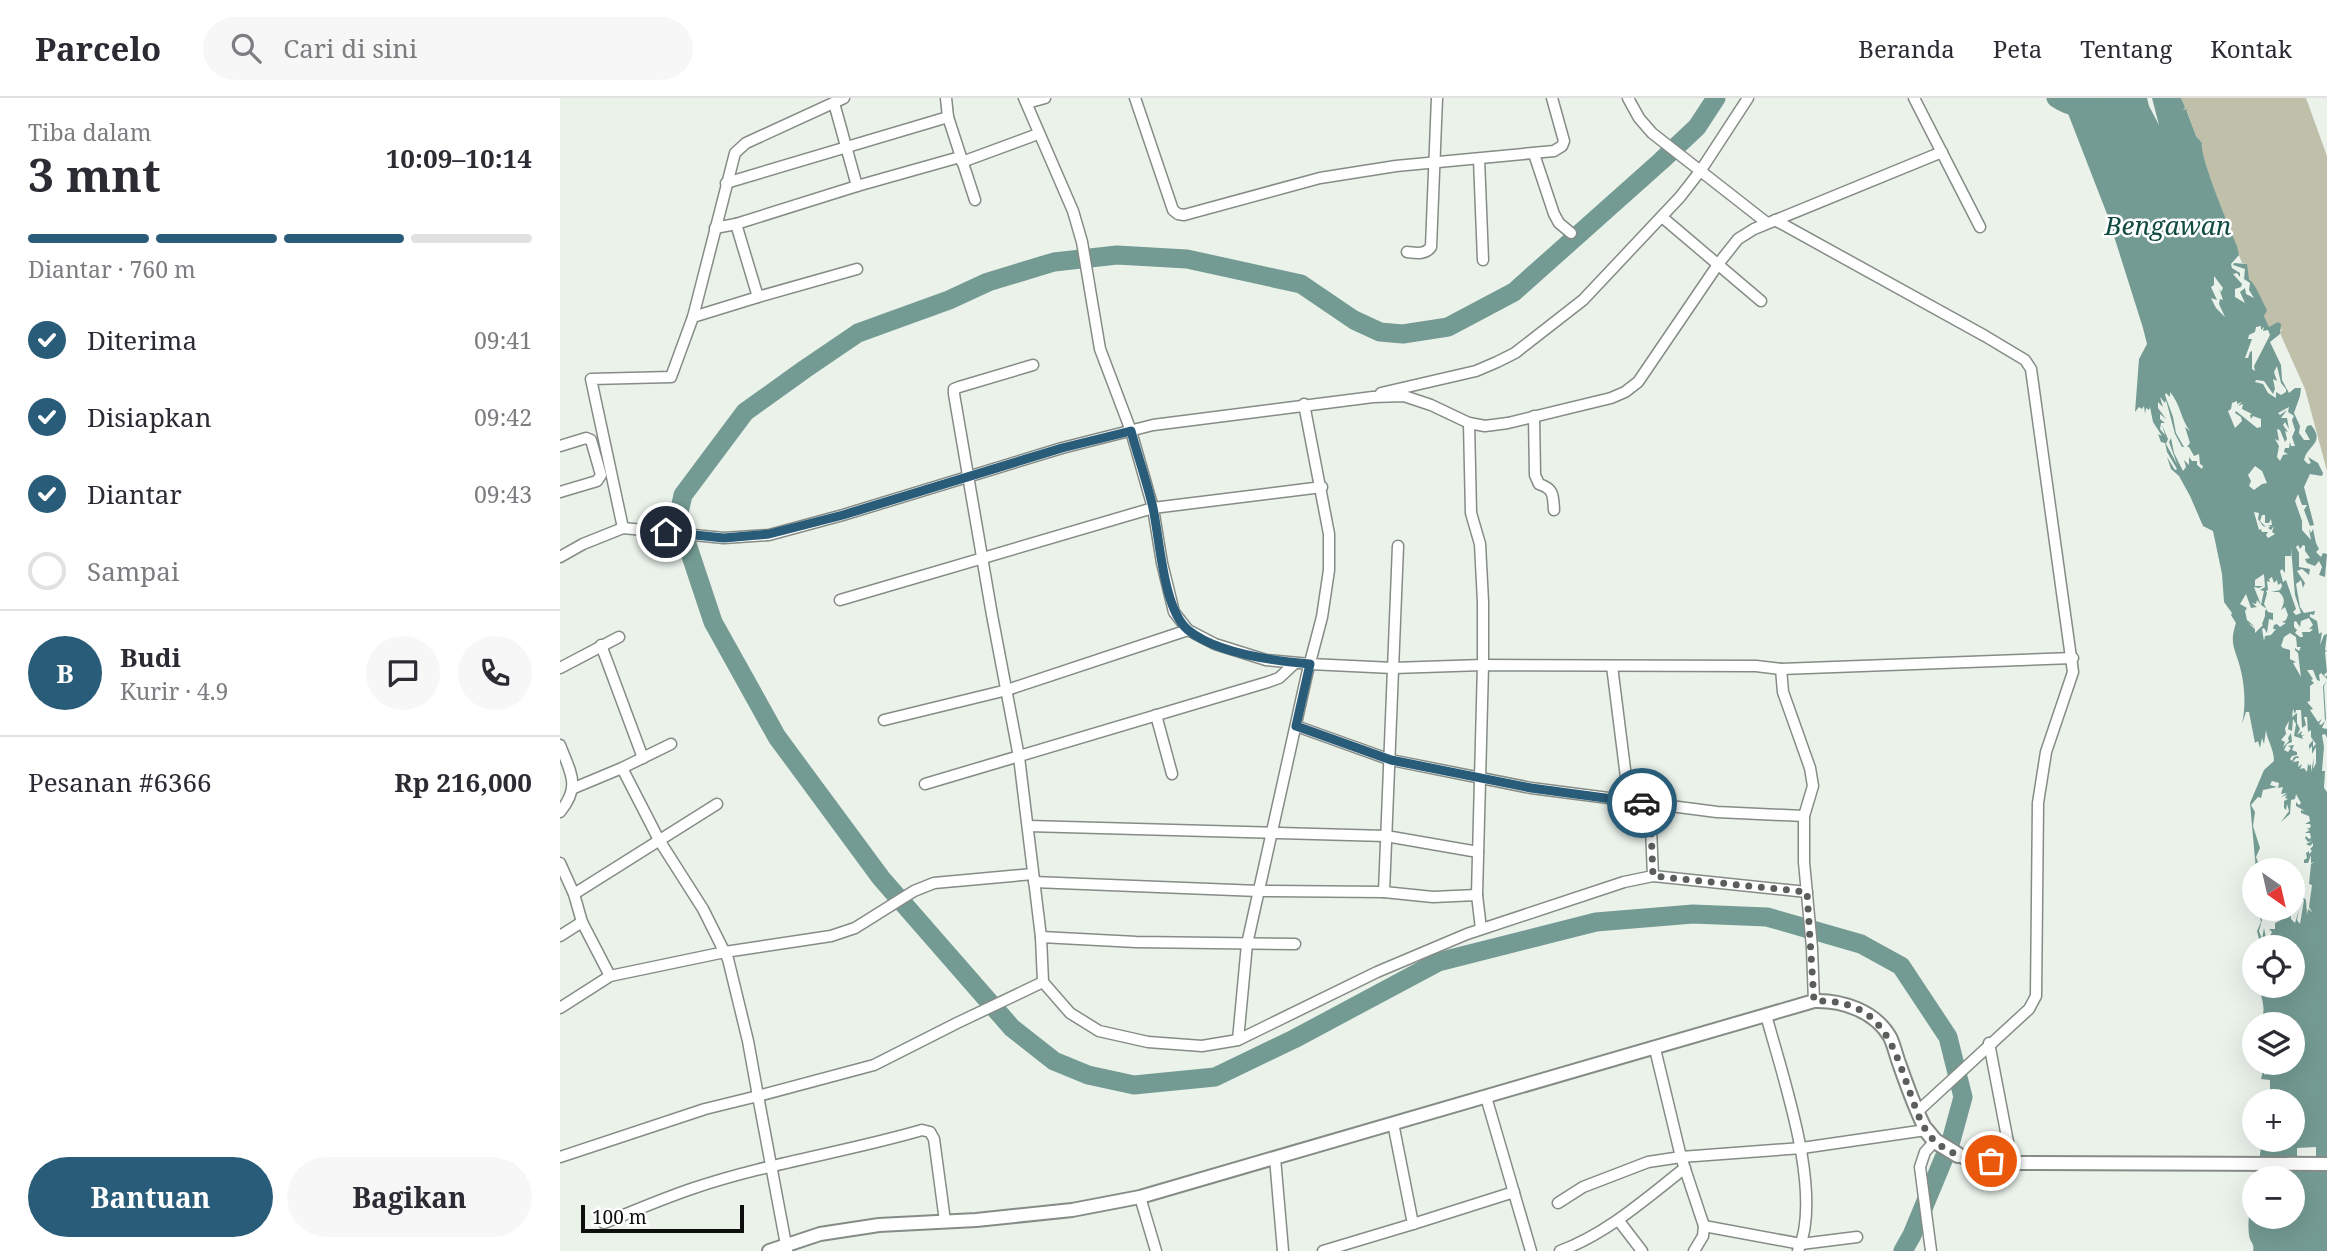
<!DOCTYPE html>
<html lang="id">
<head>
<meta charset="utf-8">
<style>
  body { margin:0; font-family:"Noto Serif",serif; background:#f7f7f7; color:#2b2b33; height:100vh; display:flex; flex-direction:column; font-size:26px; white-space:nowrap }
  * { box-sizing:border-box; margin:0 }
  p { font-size:23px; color:#7c7c81 }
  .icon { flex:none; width:38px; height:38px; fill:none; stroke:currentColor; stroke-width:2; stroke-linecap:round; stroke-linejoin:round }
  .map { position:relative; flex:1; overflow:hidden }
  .panel { display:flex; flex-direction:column; background:#fff; width:560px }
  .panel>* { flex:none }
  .needle { width:46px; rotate:146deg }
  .tools { position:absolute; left:1682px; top:760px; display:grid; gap:14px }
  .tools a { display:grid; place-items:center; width:63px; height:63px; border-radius:50%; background:#fff; box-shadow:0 7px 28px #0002; font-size:35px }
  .scale { position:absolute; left:21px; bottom:18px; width:163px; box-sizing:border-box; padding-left:7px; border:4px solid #0c0f0c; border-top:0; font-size:19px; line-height:24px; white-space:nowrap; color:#0c0f0c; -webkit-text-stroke:5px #fff; paint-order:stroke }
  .pin { position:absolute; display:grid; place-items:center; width:60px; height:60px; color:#fff; margin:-30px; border:4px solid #fff; border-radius:50%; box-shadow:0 2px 7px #0007 }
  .courier { position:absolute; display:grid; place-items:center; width:70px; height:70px; margin:-35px; border:5px solid #295c79; border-radius:50%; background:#fff; color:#222; box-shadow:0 2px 9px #0007 }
  .summary em { font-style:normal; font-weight:700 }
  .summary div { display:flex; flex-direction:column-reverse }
  .summary { display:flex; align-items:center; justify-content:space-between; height:119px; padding:0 28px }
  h1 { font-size:46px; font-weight:700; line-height:52px }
  .bar { display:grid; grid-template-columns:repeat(4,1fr); gap:10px 7px; align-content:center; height:84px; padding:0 28px }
  .bar i { height:9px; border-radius:5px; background:#e1e1e2 }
  .bar .selected { background:#295c79 }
  .bar p { grid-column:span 4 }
  .line { display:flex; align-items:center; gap:18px; padding:0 28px; border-top:2px solid #e1e1e2 }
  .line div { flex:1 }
  .round { display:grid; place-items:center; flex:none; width:74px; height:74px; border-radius:37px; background:#f7f7f7 }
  ol { padding:0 28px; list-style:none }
  li { display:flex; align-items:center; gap:21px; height:77px }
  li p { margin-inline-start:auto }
  li .icon { padding:7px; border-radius:50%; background:#295c79; color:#fff; stroke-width:4 }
  li:last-child { color:#7c7c81 }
  li i { width:38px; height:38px; border:4px solid #e1e1e2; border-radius:50% }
  .action { display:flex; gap:14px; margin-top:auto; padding:14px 28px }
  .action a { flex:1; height:80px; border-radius:42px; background:#295c79; color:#fff; font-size:28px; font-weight:700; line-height:80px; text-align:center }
  .action a+a { background:#f7f7f7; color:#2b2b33 }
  header { display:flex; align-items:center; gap:42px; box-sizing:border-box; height:98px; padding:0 35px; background:#fff; border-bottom:2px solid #e1e1e2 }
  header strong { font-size:33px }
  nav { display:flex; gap:38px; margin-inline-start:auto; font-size:24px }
  .search { width:490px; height:63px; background:#f7f7f7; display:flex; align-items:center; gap:18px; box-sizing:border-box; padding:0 24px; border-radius:38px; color:#7c7c81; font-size:26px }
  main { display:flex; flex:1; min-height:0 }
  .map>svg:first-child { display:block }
  .green { fill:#bfbfaa }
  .water { fill:#749b93; fill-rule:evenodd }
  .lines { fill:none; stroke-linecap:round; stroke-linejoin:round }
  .river { stroke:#749b93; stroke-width:19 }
  .minor-casing { stroke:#858c85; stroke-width:13 }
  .tertiary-casing { stroke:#858c85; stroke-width:16 }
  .secondary-casing { stroke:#858c85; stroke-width:18 }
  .minor { stroke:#fff; stroke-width:10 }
  .tertiary { stroke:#fff; stroke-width:12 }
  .secondary { stroke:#fff; stroke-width:14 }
  .done { stroke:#5a5e5a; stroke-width:7; stroke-dasharray:0 12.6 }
  .route { stroke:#295c79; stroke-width:9 }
  .labels { text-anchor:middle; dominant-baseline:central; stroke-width:5; stroke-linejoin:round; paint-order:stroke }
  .water-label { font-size:26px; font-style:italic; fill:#114b42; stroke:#fff }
</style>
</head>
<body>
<header>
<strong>Parcelo</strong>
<div class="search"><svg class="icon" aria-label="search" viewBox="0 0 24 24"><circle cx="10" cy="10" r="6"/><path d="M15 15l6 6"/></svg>Cari di sini</div>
<nav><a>Beranda</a><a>Peta</a><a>Tentang</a><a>Kontak</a></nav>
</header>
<main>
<section class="panel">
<div class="summary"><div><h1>3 mnt</h1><p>Tiba dalam</p></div><em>10:09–10:14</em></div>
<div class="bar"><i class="selected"></i><i class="selected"></i><i class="selected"></i><i></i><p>Diantar · 760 m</p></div>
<ol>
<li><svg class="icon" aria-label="check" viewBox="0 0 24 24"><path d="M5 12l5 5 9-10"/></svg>Diterima<p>09:41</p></li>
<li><svg class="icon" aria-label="check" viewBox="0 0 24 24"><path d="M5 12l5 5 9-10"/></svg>Disiapkan<p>09:42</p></li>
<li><svg class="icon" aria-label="check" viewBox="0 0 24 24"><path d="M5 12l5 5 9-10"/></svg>Diantar<p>09:43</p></li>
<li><i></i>Sampai</li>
</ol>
<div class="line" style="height:126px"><b class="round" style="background:#295c79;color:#fff">B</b><div><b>Budi</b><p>Kurir · 4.9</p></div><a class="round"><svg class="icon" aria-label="chat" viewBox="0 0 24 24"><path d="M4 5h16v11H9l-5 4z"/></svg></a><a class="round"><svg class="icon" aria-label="phone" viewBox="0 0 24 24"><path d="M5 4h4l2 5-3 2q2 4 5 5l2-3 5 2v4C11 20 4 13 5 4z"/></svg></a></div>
<div class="line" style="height:91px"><div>Pesanan #6366</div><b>Rp 216,000</b></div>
<div class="action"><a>Bantuan</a><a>Bagikan</a></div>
</section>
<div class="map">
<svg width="1767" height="1153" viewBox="0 0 1767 1153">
  <rect width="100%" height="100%" fill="#eaf2ea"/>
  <polygon class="green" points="1621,0 1746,0 1767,58 1767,373 1745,291 1720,235 1722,231 1709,230 1704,218 1705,208 1687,177 1687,166 1682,165 1644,65 1641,49 1642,45 1636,38 1627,13 1622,14 1625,9"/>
  <path class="water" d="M1502 0H1587L1589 8 1599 27 1592 0H1621L1625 9 1623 13 1626 11 1636 38 1642 45C1639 58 1670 130 1677 148L1679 157 1671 166 1672 170 1680 175V179L1677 175 1673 176 1682 186 1681 189 1675 191V199L1685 205 1680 194 1685 190 1686 196 1694 200 1689 192 1690 185 1684 181 1685 171 1673 167 1674 165 1687 166 1689 181C1696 187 1702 203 1707 212L1704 218 1709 229 1718 224 1721 226 1720 236 1710 244 1721 267 1722 282 1729 295 1735 290H1741L1740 298 1734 315 1740 328 1739 335 1744 342H1750L1745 333 1747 328 1751 327C1766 345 1747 347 1744 362L1748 366 1751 365 1748 359 1758 365 1763 375 1762 378 1750 376 1744 389 1754 427 1750 428 1744 412 1747 407H1742L1738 396 1735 403 1742 423V432L1751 442 1749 431 1751 435 1753 431 1756 445 1759 451 1756 454 1761 459 1763 455 1767 456 1765 479 1759 477 1762 469 1759 463 1755 468 1747 465 1745 461 1750 460 1745 453V448L1743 447 1740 451 1738 447 1736 449 1739 455V469L1750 471 1749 477 1742 471 1737 473 1745 485 1743 490 1741 482 1736 486 1740 509 1744 515 1755 513 1754 517 1750 516V519L1757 523 1759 536 1762 534 1760 547 1764 537 1767 536 1765 552 1767 553 1765 554 1767 574 1764 577 1766 579 1767 577V581L1761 575 1759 577 1760 583 1757 582 1753 572H1747L1753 581 1751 582 1754 585 1750 588V603L1747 604 1753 611 1750 612 1758 624 1762 621 1759 626 1761 627 1765 623 1763 588 1767 583 1764 588 1766 621 1762 630 1767 631V640L1765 636 1762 637 1764 649 1762 673H1765L1764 690 1767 694V1153H1693C1695 1145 1690 1145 1689 1137 1687 1122 1691 1106 1694 1091V1118H1732V1080H1697L1702 1041H1732V1003H1710V982L1701 981 1703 973 1705 977 1708 975 1707 968 1704 964H1732V926H1700C1707 912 1702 901 1698 887H1732V849H1701L1697 833 1701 824 1698 810 1702 822 1699 833 1702 841 1704 830 1706 840 1708 839 1707 844 1712 834 1709 831H1715V825L1721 822V813L1714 818 1717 814 1715 811 1718 813 1720 810H1731V821L1735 825 1739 812 1737 822 1740 826 1744 802 1739 801 1742 798 1746 802 1747 817 1748 811 1752 814 1749 809 1752 787 1749 786 1751 766 1754 764 1751 765V757L1748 765H1744V762L1747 760 1746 755 1749 753V756L1752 753 1750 751 1753 748V745L1750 748 1746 746 1752 743 1748 744 1745 740 1746 738 1749 741 1751 740 1750 735H1745L1750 732 1747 731 1751 729 1750 726H1745L1750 723 1749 718 1741 715V712L1745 713 1736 708V704L1739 707 1741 705 1736 696 1735 701 1731 702 1730 716 1721 724 1729 713 1727 706 1726 712 1724 710V703L1728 701 1725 700 1727 697 1721 699 1727 695 1721 696 1723 689 1718 690 1719 685 1712 683 1710 687 1717 689 1703 692 1701 700 1698 699 1691 707 1695 714 1693 728 1700 750 1696 759 1701 772H1696L1690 705 1704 672 1714 663C1714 651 1707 642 1706 632L1704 646 1702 640 1700 650 1698 643 1695 645 1689 614H1686L1682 626C1686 608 1685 588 1680 569 1675 550 1669 546 1676 525L1671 517 1672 515 1664 504 1662 476 1653 433 1643 428 1630 398 1619 378 1611 371 1607 359 1615 372 1617 371 1607 354 1605 345 1601 344 1598 336 1602 338 1593 324 1590 309 1589 312 1586 310 1585 316 1584 308 1582 311 1579 309 1575 314 1579 261 1587 246 1583 230 1547 116ZM1654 178 1663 190 1661 194 1659 190 1663 202 1660 201 1659 206 1665 219 1656 210 1651 200 1657 202 1651 189 1654 187ZM1701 228V232L1704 229 1703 233 1708 232 1710 237 1694 268 1695 273 1692 271V253L1690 254 1688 260H1685L1692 241H1688L1689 237 1695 234 1696 229ZM1717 268 1721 285 1726 291V294L1721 297 1716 294V300L1708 295 1703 286 1695 284 1696 282 1704 283 1713 296 1715 291 1713 281 1717 283 1714 274ZM1610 294C1620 305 1621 322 1630 333L1625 329 1630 345 1627 349H1629L1634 358 1639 356 1640 366 1643 368 1642 371 1637 367V363H1632L1629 359V367L1624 362 1626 369 1623 373 1614 355 1611 340 1609 344 1617 366 1606 346 1608 341 1602 327 1605 337 1600 331 1601 325H1605L1600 321V316L1606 321 1598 310V304L1603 309 1600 299 1605 305 1606 302 1615 336 1622 349H1624L1616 335 1613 319 1605 297 1606 295 1610 299ZM1677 303V306L1682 304 1678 308 1683 306 1682 311 1692 316 1690 317 1691 321 1693 318 1701 321V329L1697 330 1676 313 1675 315 1681 319 1682 323 1675 330 1668 313 1671 311 1672 305ZM1729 309 1728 314 1734 318 1732 322 1735 332 1732 339 1735 348H1731L1730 344 1729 350H1725L1724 354 1728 356 1723 357 1720 363 1717 359 1719 348 1715 341 1719 343 1717 331 1720 332 1725 344 1727 341 1725 333 1728 334 1723 327 1725 324 1729 331 1727 320H1721L1727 312 1720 317 1718 315ZM1695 368 1702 373 1707 385 1702 386 1694 392 1689 388 1691 383 1688 377ZM1694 414 1699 415 1698 421 1703 428 1706 429 1700 423 1702 417H1705V425H1709L1711 421 1712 427H1707L1711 428 1708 430 1711 432 1714 428 1712 434 1715 436 1708 440 1706 437 1708 434H1702L1701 431 1699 432ZM1731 450 1735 497 1741 515 1736 517 1733 514 1736 511 1726 482 1723 484 1720 473 1722 471 1725 475V458H1731ZM1704 476 1705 489 1700 492 1704 493 1701 507 1707 511 1705 513V518L1702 526 1703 527 1695 535V531L1688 525 1695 529 1687 522 1685 513 1687 510 1680 506 1686 496 1691 510 1697 509 1692 505 1696 506 1697 502 1701 507 1694 489 1699 490 1703 488H1695V482ZM1712 479 1714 485 1717 482 1718 487 1721 485 1722 488 1720 492 1711 494H1719C1725 500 1725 503 1721 512L1725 509 1728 517 1726 522 1722 524 1726 525 1720 529 1717 526 1714 527 1713 531H1716L1711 537 1705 538 1704 543 1702 531 1704 530 1707 535 1709 521 1713 522V515L1708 514 1704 506 1707 495 1706 493 1708 492 1707 483 1710 484 1709 481ZM1749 520 1753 527 1749 531H1753L1750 534H1742L1743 539H1740L1735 535 1737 532 1734 529V524L1736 523 1740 529 1741 523ZM1730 535 1736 539 1737 549H1741L1739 553 1735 550V552L1738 555 1741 579 1733 565 1736 564 1730 561V552L1723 550 1721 548 1724 539ZM1733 611 1735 616 1736 612H1741L1742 630 1746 627 1744 619H1747L1748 634 1751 632V639L1756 646 1753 649V642L1749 647V636V651L1752 648V656L1756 649V665L1753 671 1754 659 1751 674V666L1749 668 1748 665 1747 674 1744 670 1740 671 1742 666 1738 669 1739 663 1733 664 1736 660H1739L1738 658 1734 659 1732 663 1730 661 1732 658 1737 657V654L1732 652 1734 647 1728 648 1731 650 1728 654 1724 652 1727 646 1732 644 1731 635 1728 640 1729 643 1723 649 1725 644 1721 642 1726 636 1725 630 1729 623 1728 631 1732 633 1733 621 1736 626 1734 638 1743 641 1742 638H1745L1741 637 1742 633 1737 637 1740 631 1737 625V615L1732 619ZM1756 1049V1070L1737 1071V1050Z"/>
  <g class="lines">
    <g class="river">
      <polyline points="1156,0 1137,29 1101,63 954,194 888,229 843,236 820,234 794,222 741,186 627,161 557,157 494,164 428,184 389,202 298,235 245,271 185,314 123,397 118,419 153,524 217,639 321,780 452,930 494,963 528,977 574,987 655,979 734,941 878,864 1036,824 1133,816 1207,819 1301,846 1341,868 1388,939 1403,999 1391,1043 1352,1137 1343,1153"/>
      <path d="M1496 0C1510 9 1519 12 1532 0"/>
    </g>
    <defs>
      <g id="minor">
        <polyline points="386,0 388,19 415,102"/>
        <polyline points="464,0 513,113 522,144 540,251 571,333 593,410 602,465 614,514 628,532 655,546 706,562 750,566 833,570 923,567 1196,568 1221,571 1223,594 1250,670 1253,688 1244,718 1244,764 1252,850 1254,903"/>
        <polyline points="575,0 613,112 618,116 624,117 760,80 836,68 994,53 1002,48 1004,43 992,0"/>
        <polyline points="1068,0 1079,20 1092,35 1207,125"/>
        <polyline points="1354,0 1420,129"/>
        <polyline points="467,5 485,0"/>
        <polyline points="974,56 994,116 999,125 1011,135"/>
        <polyline points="919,61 923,162"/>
        <polyline points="402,64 478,36"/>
        <polyline points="166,85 388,19"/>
        <polyline points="297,88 400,59"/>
        <polyline points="1102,119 1201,203"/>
        <polyline points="1215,122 1425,238 1465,262 1471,271 1513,574 1486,654 1478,705 1476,898 1469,911 1357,1014"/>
        <polyline points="155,130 176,126"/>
        <path d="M847 154C856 155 865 157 871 149L877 0"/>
        <polyline points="198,199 297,171"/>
        <polyline points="133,219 175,55 186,45 284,0"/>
        <polyline points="473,267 399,289 394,291 394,296 432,517 459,659 481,839 483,884 510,915 539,933 588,944 642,948 678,942 817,874 907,836 1064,784 1093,778 1247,794"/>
        <polyline points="821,295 916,273 937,264 955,255 1023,202 1120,99 1141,72 1188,0"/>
        <path d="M974 318 975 377 979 386C994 391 993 397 994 412"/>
        <polyline points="909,325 911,415 920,446 923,504 923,567 917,797 921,831"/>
        <polyline points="0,348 26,340 31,342 41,377 37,383 0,394"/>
        <polyline points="63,430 31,281 111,279 133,219 198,199 176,126 297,88 274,5"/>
        <polyline points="838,448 824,794 873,799 917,797"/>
        <polyline points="0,459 23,446 63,430 164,440 209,437 283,417 502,350 593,327 813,299 844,298 871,307 909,325 925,328 948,325 1051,300 1065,294 1078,284 1159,165 1178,141 1194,131 1382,54"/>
        <polyline points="280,502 593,410 762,389"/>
        <polyline points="41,547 83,660"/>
        <polyline points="1052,568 1069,703"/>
        <polyline points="0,570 59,539"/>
        <polyline points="1221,571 1513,560"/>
        <polyline points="596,617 612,676"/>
        <polyline points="324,622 447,592 628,532"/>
        <polyline points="736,628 831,662 971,690 1157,714 1244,718"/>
        <path d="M0 647C11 676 21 688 0 714"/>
        <polyline points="62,670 111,646"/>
        <polyline points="365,686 708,584 719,580 735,565"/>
        <polyline points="14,690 62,670 99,742 143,811 168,861 188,943 198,998 314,967 397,925 483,884"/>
        <polyline points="1090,706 1093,778"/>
        <polyline points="468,728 826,738 918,754"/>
        <polyline points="0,765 14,796 22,824"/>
        <polyline points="474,784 699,793 824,794"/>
        <polyline points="14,796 157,706"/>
        <polyline points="0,838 22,824 50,878 0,910"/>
        <polyline points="481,839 576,844 735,846"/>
        <polyline points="50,878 165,854 271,838 295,830 354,793 374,785 473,776"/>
        <path d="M1206 917C1222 977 1264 1095 1238 1153"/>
        <polyline points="678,942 687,846 747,576 762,519 769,472 769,436 744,306"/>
        <polyline points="1429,945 1452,1065"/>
        <polyline points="1095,951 1121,1059 1144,1128 1143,1138 1134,1153"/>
        <polyline points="926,999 971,1153"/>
        <polyline points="0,1059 145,1011 198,998 227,1152"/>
        <polyline points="715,1060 723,1153"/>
        <polyline points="580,1099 596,1153"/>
        <polyline points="998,1105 1023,1089 1088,1064 1121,1059 1242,1050 1366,1032"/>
        <polyline points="1059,1123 1082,1153"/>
        <path d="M44 1125C74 1113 104 1100 134 1090 208 1065 287 1054 362 1032L370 1034 374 1041 385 1123"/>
        <polyline points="853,1126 954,1094"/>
        <polyline points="1144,1128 1241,1146 1297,1139"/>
        <polyline points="763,1153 853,1126 833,1025"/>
        <path d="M1000 1153C1048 1135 1085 1101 1125 1070"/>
        <polyline points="1371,1153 1360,1069 1365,1054 1375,1043"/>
      </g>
      <g id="tertiary">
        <polyline points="1398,1057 1411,1062 1452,1065 1767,1066"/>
        <path d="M209 1153 260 1136 319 1127 416 1122 512 1112 580 1099 1254 903C1282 902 1315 913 1330 939 1334 947 1336 957 1339 965 1347 988 1355 1011 1366 1032"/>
      </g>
      <polyline id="secondary" points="1366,1032 1375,1043 1398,1057"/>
    </defs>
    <use href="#minor" class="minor-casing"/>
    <use href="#tertiary" class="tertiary-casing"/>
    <use href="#secondary" class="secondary-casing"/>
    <use href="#minor" class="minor"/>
    <use href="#tertiary" class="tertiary"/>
    <use href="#secondary" class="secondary"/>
  </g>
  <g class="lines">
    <path class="done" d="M1082 705 1090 706 1093 778 1247 794 1254 903C1324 901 1333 948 1353 1003 1358 1017 1364 1034 1376 1044 1392 1058 1411 1062 1431 1063"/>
    <path class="route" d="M106 434 164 440 209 436 283 417 502 350 571 333C578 359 587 384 593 410 600 442 603 511 628 532 656 555 715 563 750 566L736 628 831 662 971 690 1082 705"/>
  </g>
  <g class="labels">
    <g class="water-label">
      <text x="1608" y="127">Bengawan</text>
    </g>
  </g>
</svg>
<div class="tools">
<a><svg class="needle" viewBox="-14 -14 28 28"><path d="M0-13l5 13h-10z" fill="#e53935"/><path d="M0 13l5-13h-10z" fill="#7c7c81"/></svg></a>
<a><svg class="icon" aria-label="locate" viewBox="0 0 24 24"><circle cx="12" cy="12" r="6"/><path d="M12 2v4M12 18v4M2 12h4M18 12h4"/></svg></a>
<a><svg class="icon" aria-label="layers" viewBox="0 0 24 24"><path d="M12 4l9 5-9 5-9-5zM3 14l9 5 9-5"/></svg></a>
<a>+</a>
<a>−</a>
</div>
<div class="scale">100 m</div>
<div class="pin" style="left:1431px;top:1063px;background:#ea580c"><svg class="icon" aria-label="bag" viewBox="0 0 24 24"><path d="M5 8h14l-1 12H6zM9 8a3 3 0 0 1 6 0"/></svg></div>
<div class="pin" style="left:106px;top:434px;background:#1f2937"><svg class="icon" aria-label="home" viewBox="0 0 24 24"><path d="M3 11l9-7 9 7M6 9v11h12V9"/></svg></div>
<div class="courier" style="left:1082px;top:705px"><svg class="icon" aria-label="car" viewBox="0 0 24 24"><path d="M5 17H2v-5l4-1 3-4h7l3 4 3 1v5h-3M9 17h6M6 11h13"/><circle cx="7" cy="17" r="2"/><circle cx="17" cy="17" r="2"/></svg></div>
</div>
</main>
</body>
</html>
